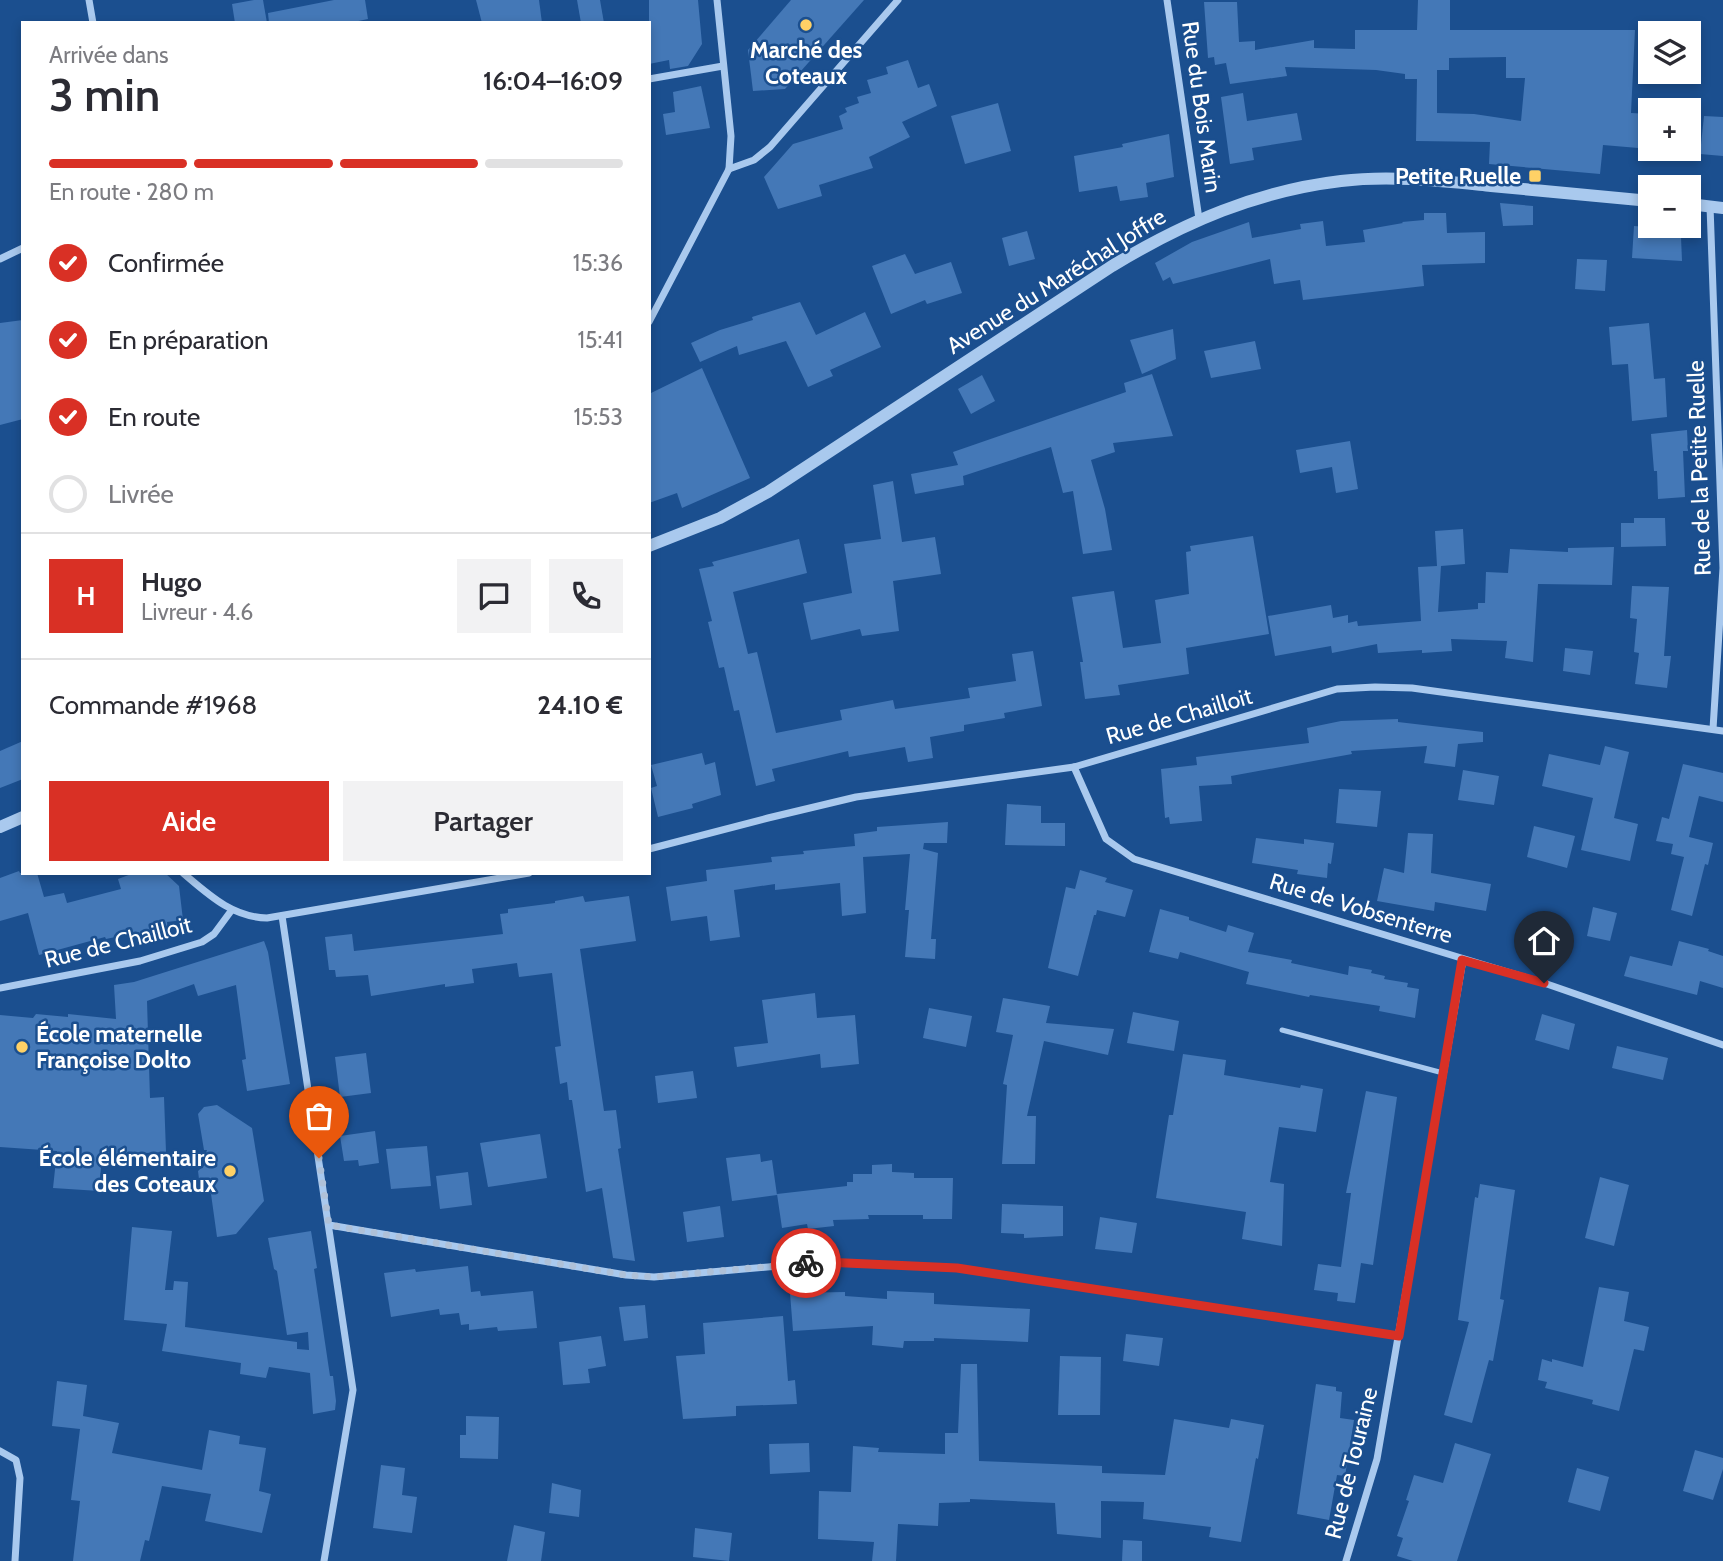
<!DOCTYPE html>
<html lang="fr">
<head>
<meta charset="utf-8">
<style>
  body { margin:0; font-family:Cabin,sans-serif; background:#f2f2f3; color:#2b2b33; height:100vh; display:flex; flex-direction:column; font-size:26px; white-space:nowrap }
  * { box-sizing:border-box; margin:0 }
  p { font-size:23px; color:#7c7c81 }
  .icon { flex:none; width:38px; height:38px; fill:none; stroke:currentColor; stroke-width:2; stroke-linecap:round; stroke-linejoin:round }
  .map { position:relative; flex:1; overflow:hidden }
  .drawer { position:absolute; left:21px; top:21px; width:630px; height:854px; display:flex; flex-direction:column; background:#fff; border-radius:0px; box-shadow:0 4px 10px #0003 }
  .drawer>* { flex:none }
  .buttons { position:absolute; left:1638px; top:21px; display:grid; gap:14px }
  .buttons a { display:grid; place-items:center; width:63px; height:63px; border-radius:0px; background:#fff; box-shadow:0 4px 10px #0003; font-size:35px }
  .pin { position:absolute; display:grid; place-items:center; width:60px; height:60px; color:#fff; margin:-72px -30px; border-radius:50% 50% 50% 0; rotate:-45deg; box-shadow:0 0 7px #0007 }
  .pin .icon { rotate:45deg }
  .courier { position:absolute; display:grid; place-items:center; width:70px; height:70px; margin:-35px; border:5px solid #d93025; border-radius:50%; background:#fff; color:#222; box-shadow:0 2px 9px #0007 }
  .headline em { font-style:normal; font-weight:600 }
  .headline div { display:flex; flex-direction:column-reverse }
  .headline { display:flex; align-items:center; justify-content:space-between; height:119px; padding:0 28px }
  h1 { font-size:46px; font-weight:600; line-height:52px }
  .bar { display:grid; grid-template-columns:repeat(4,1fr); gap:10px 7px; align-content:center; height:84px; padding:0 28px }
  .bar i { height:9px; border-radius:5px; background:#e1e1e2 }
  .bar .on { background:#d93025 }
  .bar p { grid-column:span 4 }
  .line { display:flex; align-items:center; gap:18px; padding:0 28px; border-top:2px solid #e1e1e2 }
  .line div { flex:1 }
  .round { display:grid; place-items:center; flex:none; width:74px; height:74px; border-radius:0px; background:#f2f2f3 }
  ol { padding:0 28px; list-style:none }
  li { display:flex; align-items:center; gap:21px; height:77px }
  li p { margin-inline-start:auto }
  li .icon { padding:7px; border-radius:50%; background:#d93025; color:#fff; stroke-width:4 }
  li:last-child { color:#7c7c81 }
  li i { width:38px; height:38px; border:4px solid #e1e1e2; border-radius:50% }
  .action { display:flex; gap:14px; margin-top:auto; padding:14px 28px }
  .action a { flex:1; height:80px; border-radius:0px; background:#d93025; color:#fff; font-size:28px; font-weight:600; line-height:80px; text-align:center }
  .action a+a { background:#f2f2f3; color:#2b2b33 }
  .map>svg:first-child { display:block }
  .building { fill:#4478b7; fill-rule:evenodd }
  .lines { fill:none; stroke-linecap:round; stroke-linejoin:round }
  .service { stroke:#a9c9ee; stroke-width:5 }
  .minor { stroke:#a9c9ee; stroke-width:7 }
  .tertiary { stroke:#a9c9ee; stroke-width:12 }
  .done { stroke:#afc1d8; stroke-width:7; stroke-dasharray:0 12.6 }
  .route { stroke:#d93025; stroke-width:9 }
  .poi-dot { fill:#ffd166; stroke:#1b4f8f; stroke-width:2.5 }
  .labels { text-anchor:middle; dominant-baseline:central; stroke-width:5; stroke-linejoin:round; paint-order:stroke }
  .poi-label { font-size:23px; font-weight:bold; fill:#fff; stroke:#1b4f8f; text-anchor:end }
  .street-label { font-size:23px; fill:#fff; stroke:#1b4f8f }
</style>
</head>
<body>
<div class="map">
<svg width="1723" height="1561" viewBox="0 0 1723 1561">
  <rect width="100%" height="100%" fill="#1b4f8f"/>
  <g class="building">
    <polygon points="254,0 263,0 267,23 235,23 232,4"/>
    <polygon points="334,0 365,0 368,19 349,23 269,23 268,13"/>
    <polygon points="476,0 539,0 542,23 482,23"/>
    <polygon points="577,0 600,0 604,23 581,23"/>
    <polygon points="649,0 698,0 702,44 688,66 670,69 669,60 649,64"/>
    <polygon points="791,0 864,0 785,89 753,91 748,50"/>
    <path d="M1418 0H1450V30H1635L1631 113 1650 114V149L1603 145 1600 174 1489 164 1490 142 1416 141 1417 79H1405V74L1376 70 1285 67 1287 76 1230 84 1226 63 1215 65 1214 57 1208 58 1204 2H1237L1239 42 1255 41V50L1314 40V48L1355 49V30H1417ZM1506 57V78H1525L1521 121 1474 114 1437 113V70H1449V58Z"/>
    <polygon points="908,60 918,88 929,84 937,106 902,122 910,137 869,157 873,168 819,185 822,196 778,209 764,177 793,144 843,129 839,116 847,112 845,108 859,103 857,97 871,93 867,80 888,74 886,67"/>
    <polygon points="701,86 710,128 666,135 663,114 675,112 673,92"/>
    <polygon points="1243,93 1247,121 1297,113 1302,140 1252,148 1254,160 1230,164 1221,97"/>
    <polygon points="998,103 1011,151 965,164 951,116"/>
    <polygon points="1704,116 1723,117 1723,156 1700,154"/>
    <polygon points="1169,134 1174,177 1146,183 1148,197 1120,201 1117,186 1079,192 1074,156 1123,147 1122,144"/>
    <polygon points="1500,203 1533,206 1533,225 1503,226"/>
    <polygon points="1424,213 1446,213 1447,233 1485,232 1485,263 1422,265 1424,286 1303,300 1300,280 1274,284 1270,259 1173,284 1170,277 1163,281 1155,263 1192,242 1249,222 1252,238 1301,229 1300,224 1323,221 1326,246 1365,242 1363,230 1403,223 1402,222 1424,220"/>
    <polygon points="1634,226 1673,229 1681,237 1682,261 1632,258"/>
    <polygon points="1027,231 1035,259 1009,266 1002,238"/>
    <polygon points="905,254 915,274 951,262 962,293 927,304 925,300 891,314 872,266"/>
    <polygon points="1577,259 1607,260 1605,291 1575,289"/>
    <polygon points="800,302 816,335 865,312 881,347 830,370 833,376 808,387 786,341 739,355 737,346 700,362 691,343 720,330 753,320 752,317"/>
    <polygon points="23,320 23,419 0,425 0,323"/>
    <polygon points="1649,323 1654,379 1665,378 1667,417 1632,421 1628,364 1612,365 1609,327"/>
    <polygon points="1173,329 1176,359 1142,374 1130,340"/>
    <polygon points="1255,341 1261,369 1211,378 1204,351"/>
    <polygon points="702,368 750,478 682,508 677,493 649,503 649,394"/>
    <polygon points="1152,374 1173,436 1113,443 1115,452 1091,460 1105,509 1112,550 1083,554 1073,491 1063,493 1051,447 963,476 964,485 915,494 911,474 958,465 953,452 1126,392 1124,383"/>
    <polygon points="982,375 995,401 971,414 958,389"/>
    <polygon points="1687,430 1688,451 1683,451 1685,497 1658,499 1657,471 1654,471 1651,434"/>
    <polygon points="1350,441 1358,489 1336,493 1332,467 1300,473 1296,450"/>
    <polygon points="893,481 902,542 935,537 941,574 893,581 899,631 862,636 860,629 811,640 803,603 852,593 844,544 881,539 873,485"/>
    <polygon points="1634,518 1665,518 1666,546 1621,547 1621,523 1634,523"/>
    <polygon points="1463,529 1465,564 1441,566 1438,612 1478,609 1478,603 1485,603 1486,572 1508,573 1510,549 1568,552 1568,548 1614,547 1612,585 1538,584 1533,662 1505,658 1507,641 1451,639 1452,651 1422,653 1422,650 1378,653 1377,644 1332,653 1331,646 1275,656 1268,616 1331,605 1333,618 1348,615 1348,623 1357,621 1358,626 1421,621 1418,567 1437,566 1435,531"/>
    <polygon points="1253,536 1269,634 1186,648 1189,674 1118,685 1120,695 1085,699 1080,662 1083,662 1072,597 1114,591 1123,648 1161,643 1155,600 1189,594 1186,552 1191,551 1190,546"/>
    <polygon points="799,539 807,573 733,592 748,654 757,652 776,733 842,720 840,710 893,700 895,709 970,698 968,688 1016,681 1012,654 1033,651 1042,706 1004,713 1005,718 964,725 964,731 930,737 933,758 908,762 905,747 849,757 848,751 772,769 775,781 756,786 739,710 734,711 724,667 719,668 708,622 712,621 699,569 714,566 712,562"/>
    <polygon points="1632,586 1669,587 1664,656 1671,656 1667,688 1635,684 1639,653 1634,652 1637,619 1630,618"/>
    <polygon points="1565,648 1593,651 1590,675 1563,671"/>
    <polygon points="1398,719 1398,722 1483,732 1483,742 1458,744 1455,767 1424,763 1427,746 1351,751 1352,754 1231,776 1232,784 1199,786 1202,821 1170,824 1169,817 1165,818 1161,769 1197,765 1196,757 1309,743 1307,728 1341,721"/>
    <polygon points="23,741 23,779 0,788 0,751"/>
    <polygon points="1605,746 1629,752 1614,818 1638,824 1630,861 1581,850 1593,798 1542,786 1549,754 1600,765"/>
    <polygon points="702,753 705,765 715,762 721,795 692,804 693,808 658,817 651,788 657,786 651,765"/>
    <polygon points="1683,764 1723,773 1723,802 1699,796 1689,837 1713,843 1708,865 1705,864 1692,916 1671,910 1684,857 1671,854 1673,844 1656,841 1662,817 1669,819"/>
    <polygon points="1463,770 1499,776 1494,805 1458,800"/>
    <polygon points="1339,789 1381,791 1377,827 1336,823"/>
    <polygon points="1007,804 1041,806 1041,823 1065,823 1065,846 1005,845"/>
    <polygon points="948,822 947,843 924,843 923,849 938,853 931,939 936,939 935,959 905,957 909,910 905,910 910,854 863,857 866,913 842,916 840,883 775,890 775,884 734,890 740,937 710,941 707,916 671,921 666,887 707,881 706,870 772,862 771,857 804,854 803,851 855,846 854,834 877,831 877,827"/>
    <polygon points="1534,826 1575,836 1567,868 1527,857"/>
    <polygon points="1408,833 1433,834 1431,873 1491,884 1486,911 1435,902 1434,911 1377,901 1384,868 1404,873"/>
    <polygon points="1256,838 1304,844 1304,839 1334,843 1331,864 1328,863 1327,878 1297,874 1298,870 1252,863"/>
    <polygon points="1080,870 1107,878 1105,882 1133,890 1125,917 1097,910 1096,915 1094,915 1078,976 1048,968 1066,887 1075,889"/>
    <polygon points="19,871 20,873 37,873 44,897 64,893 67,903 121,889 118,879 134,873 165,873 179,886 183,920 167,922 168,932 139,935 139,932 106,939 105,937 39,955 28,913 0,921 0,878"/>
    <polygon points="583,896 585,902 629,896 636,941 580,949 604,1111 616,1110 621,1148 618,1149 635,1261 613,1258 602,1188 586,1192 572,1100 569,1100 567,1082 560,1084 555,1047 561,1046 552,973 519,977 517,963 472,969 474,983 445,987 445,984 371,996 368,975 336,977 335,970 329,970 325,937 352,934 354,951 503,934 500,914 508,913 508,909 555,903 555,901"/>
    <polygon points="1593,907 1617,913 1610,941 1587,936"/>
    <polygon points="1160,909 1189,917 1189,920 1226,932 1228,925 1254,933 1248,952 1292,960 1291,963 1348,975 1349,966 1372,970 1371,973 1385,976 1384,979 1408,983 1407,987 1419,989 1415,1018 1379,1011 1380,1006 1310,995 1309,997 1246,984 1249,972 1180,952 1178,959 1149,952"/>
    <polygon points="264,941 268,952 290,1084 247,1091 242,1060 246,1059 236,985 198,996 194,984 147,1001 150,1098 164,1097 166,1152 102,1155 99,1191 53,1188 57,1151 0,1147 0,1015 33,1018 36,1014 68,1017 68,1014 116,1019 114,985 134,982"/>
    <polygon points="1679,941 1709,949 1708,951 1723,956 1723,988 1700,981 1697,995 1624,976 1630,956 1672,966"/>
    <polygon points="815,993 817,1018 855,1015 859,1064 821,1068 820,1054 737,1067 734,1047 768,1043 762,1000"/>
    <polygon points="1003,998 1050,1006 1046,1023 1114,1029 1108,1055 1044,1041 1027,1116 1036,1116 1035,1164 1002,1164 1007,1085 1003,1084 1013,1035 996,1032"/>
    <polygon points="929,1008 972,1016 966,1047 923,1038"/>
    <polygon points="1133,1012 1179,1021 1174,1051 1127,1043"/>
    <polygon points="1542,1014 1575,1024 1569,1050 1535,1040"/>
    <polygon points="1617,1046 1668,1058 1663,1080 1612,1068"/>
    <polygon points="366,1053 371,1093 340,1097 335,1057"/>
    <polygon points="1183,1054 1226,1060 1224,1075 1300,1088 1301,1085 1323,1089 1316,1132 1279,1127 1270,1182 1284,1184 1282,1246 1242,1239 1246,1212 1156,1198 1169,1115 1173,1115"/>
    <polygon points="693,1071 697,1098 658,1103 655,1076"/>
    <polygon points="1366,1091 1397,1097 1373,1265 1361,1263 1355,1303 1337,1301 1338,1293 1314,1290 1318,1264 1341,1267 1351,1193 1346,1193"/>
    <polygon points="217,1105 252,1128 264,1201 236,1234 217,1237 211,1194 200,1187 198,1171 206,1164 205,1156 207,1150 204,1150 198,1114 204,1107"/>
    <polygon points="375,1131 379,1163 359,1166 358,1160 344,1161 340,1136"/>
    <polygon points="540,1134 547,1178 488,1187 480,1143"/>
    <polygon points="427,1146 431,1186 391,1189 386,1149"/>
    <polygon points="760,1154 761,1162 772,1160 777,1195 732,1201 726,1158"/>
    <polygon points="892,1164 892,1172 914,1173 914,1178 953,1178 952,1219 923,1219 923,1215 868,1215 869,1219 833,1220 834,1226 808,1229 807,1224 782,1228 777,1194 847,1186 847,1182 853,1182 853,1174 872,1174 872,1165"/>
    <polygon points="468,1172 472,1205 440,1209 436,1176"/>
    <polygon points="1600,1177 1629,1185 1614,1246 1585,1238"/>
    <polygon points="1480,1184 1515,1190 1500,1299 1504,1300 1493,1361 1489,1360 1472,1423 1444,1415 1469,1322 1458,1320 1475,1197 1478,1198"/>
    <polygon points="1002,1204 1063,1206 1063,1236 1024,1238 1024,1234 1001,1233"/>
    <polygon points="720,1206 724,1237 687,1242 683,1212"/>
    <polygon points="1100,1217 1137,1223 1132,1253 1095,1249"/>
    <polygon points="132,1227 172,1231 165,1290 173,1290 174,1281 188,1282 185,1327 297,1342 297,1349 309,1350 308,1332 287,1335 277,1271 274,1269 268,1238 311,1231 317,1268 314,1269 330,1376 333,1376 336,1401 335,1410 313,1414 310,1373 269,1367 266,1378 240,1374 241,1363 162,1351 167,1324 124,1320"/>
    <polygon points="468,1266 471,1292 480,1291 481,1296 533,1291 537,1328 498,1331 497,1327 469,1330 469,1324 461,1325 459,1313 440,1315 439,1309 391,1317 384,1273 415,1269 416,1272"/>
    <polygon points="1599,1287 1629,1292 1624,1321 1649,1327 1644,1351 1634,1349 1619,1411 1592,1404 1593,1400 1545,1388 1547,1382 1538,1380 1542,1359 1552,1362 1552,1359 1583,1367"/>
    <polygon points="887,1291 934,1293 934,1304 1030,1309 1028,1342 934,1338 934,1341 904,1341 903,1348 872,1345 873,1326 793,1331 790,1293 845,1292 845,1296 887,1299"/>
    <polygon points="645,1305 648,1338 624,1341 619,1307"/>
    <polygon points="783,1316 788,1381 795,1380 797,1404 736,1406 736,1416 683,1419 676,1356 705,1354 703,1323"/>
    <polygon points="1126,1334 1163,1338 1159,1366 1123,1361"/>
    <polygon points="601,1336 606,1366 588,1369 590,1383 563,1385 559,1342"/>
    <polygon points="1060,1356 1101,1357 1100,1415 1058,1415"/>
    <polygon points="961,1364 977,1364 979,1461 1102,1466 1102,1473 1165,1475 1174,1419 1229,1428 1231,1419 1264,1425 1258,1459 1256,1458 1241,1542 1209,1537 1211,1527 1143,1519 1144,1502 1101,1501 1101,1538 1057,1534 1055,1503 970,1499 970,1502 939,1503 938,1526 898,1524 896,1561 872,1561 874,1542 818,1539 819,1491 851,1492 853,1446 879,1448 878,1452 945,1454 945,1433 958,1433"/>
    <polygon points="57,1381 87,1385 83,1416 119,1423 112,1453 202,1470 209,1430 240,1436 239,1444 266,1448 259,1491 271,1494 262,1533 205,1521 211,1494 162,1486 149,1541 145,1540 140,1561 73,1561 80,1501 71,1500 80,1429 52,1426"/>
    <polygon points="1316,1384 1336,1387 1336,1391 1342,1392 1340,1418 1354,1420 1345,1476 1337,1475 1329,1520 1297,1514"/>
    <polygon points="466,1416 499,1417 498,1459 460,1458 460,1435 466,1435"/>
    <polygon points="809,1443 810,1472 770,1474 769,1444"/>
    <polygon points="1455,1443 1491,1454 1457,1561 1413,1561 1397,1556 1403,1538 1397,1536 1409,1501 1406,1500 1414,1475 1443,1483"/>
    <polygon points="1695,1450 1723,1458 1723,1469 1713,1500 1683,1491"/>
    <polygon points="381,1465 405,1468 402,1495 417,1497 412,1533 373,1528"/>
    <polygon points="1577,1468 1609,1477 1600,1511 1568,1502"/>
    <polygon points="552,1483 581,1490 579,1517 549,1513"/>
    <polygon points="514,1525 545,1532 541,1561 507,1561"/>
    <polygon points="695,1528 732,1533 729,1561 693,1557"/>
    <polygon points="1123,1540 1142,1541 1142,1561 1122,1561"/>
  </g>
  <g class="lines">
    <polyline class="service" points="1282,1030 1443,1073"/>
    <g class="minor">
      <polyline points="89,0 93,23"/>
      <polyline points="1167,0 1199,219"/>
      <polyline points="649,79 723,66"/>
      <polyline points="729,169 754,160 770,147 898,0"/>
      <polyline points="1710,206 1723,568 1713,729"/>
      <polyline points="0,259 23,248"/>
      <polyline points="649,322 729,169 731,136 717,0"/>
      <polyline points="1074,767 1106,839 1134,859 1544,983 1723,1045"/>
      <polyline points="649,849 768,818 856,797 1074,767 1337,689 1375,687 1412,688 1723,731"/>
      <path d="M183 873C209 895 232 917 267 918L529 873"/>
      <polyline points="282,916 353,1390 324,1561"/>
      <polyline points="0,988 140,961 202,942 214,934 231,911"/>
      <polyline points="329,1225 626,1275 654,1277 824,1262 957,1268 1399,1336"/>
      <polyline points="0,1451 16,1460 20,1478 15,1561"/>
      <polyline points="1346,1561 1377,1459 1463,960"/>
    </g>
    <g class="tertiary">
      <polyline points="1689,204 1723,208"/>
      <path d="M649 546 720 518 768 492 1112 266C1185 222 1257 191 1341 181 1391 175 1441 181 1491 186 1544 191 1597 196 1650 201"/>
      <polyline points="0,827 23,817"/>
    </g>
  </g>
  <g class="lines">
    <polyline class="done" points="319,1158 329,1225 626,1275 654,1277 806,1263"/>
    <polyline class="route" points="806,1263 824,1262 957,1268 1399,1336 1462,960 1544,983"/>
  </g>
  <g class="poi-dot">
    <circle cx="806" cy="25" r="7"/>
    <rect x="1528" y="169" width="14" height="14" rx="3.5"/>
    <circle cx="22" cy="1047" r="7"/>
    <circle cx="230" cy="1171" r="7"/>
  </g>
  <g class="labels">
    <g class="poi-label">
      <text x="806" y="50" text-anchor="middle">Marché des<tspan x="806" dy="26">Coteaux</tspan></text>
      <text x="1521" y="176">Petite Ruelle</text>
      <text x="36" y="1034" text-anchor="start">École maternelle<tspan x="36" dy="26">Françoise Dolto</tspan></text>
      <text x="216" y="1158">École élémentaire<tspan x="216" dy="26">des Coteaux</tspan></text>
    </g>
    <g class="street-label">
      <text transform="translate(1202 107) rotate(82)">Rue du Bois Marin</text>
      <text transform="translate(1056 281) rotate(-32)">Avenue du Maréchal Joffre</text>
      <text transform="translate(1699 468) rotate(-92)">Rue de la Petite Ruelle</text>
      <text transform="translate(1179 716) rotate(-16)">Rue de Chailloit</text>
      <text transform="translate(1361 908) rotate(17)">Rue de Vobsenterre</text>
      <text transform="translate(118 942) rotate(-14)">Rue de Chailloit</text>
      <text transform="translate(1351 1463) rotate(-76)">Rue de Touraine</text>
    </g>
  </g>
</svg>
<div class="buttons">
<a><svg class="icon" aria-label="layers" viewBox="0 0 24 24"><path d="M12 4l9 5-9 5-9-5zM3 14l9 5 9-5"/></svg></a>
<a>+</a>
<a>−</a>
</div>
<div class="pin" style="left:319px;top:1158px;background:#ea580c"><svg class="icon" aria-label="bag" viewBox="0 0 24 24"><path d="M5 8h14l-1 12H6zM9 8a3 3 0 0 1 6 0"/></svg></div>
<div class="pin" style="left:1544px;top:983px;background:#1f2937"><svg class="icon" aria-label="home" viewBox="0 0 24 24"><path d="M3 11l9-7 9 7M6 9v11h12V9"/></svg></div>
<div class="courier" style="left:806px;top:1263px"><svg class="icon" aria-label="bike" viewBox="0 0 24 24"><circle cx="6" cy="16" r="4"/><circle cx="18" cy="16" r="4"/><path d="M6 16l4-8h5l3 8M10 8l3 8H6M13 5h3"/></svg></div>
<section class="drawer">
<div class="headline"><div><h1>3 min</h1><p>Arrivée dans</p></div><em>16:04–16:09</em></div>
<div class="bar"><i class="on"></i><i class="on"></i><i class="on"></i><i></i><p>En route · 280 m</p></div>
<ol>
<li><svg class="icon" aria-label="check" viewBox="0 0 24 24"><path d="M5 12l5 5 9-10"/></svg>Confirmée<p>15:36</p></li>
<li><svg class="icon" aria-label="check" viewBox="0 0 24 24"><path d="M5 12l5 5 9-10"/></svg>En préparation<p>15:41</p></li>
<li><svg class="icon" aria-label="check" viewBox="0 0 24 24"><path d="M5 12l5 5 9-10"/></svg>En route<p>15:53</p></li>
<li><i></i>Livrée</li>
</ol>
<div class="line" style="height:126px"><b class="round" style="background:#d93025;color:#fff">H</b><div><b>Hugo</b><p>Livreur · 4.6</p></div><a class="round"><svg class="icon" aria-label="chat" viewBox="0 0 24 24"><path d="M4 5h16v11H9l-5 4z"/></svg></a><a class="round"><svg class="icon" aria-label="phone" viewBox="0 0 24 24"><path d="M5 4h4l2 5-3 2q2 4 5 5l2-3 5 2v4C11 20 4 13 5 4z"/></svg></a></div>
<div class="line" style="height:91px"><div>Commande #1968</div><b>24.10 €</b></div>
<div class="action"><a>Aide</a><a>Partager</a></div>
</section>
</div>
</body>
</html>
